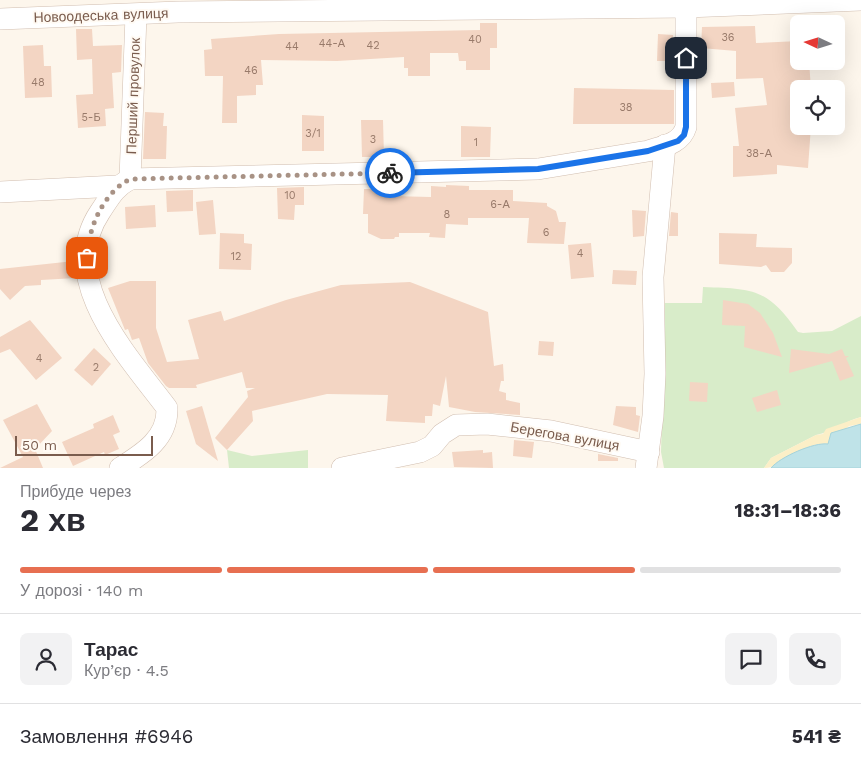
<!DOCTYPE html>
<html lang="uk">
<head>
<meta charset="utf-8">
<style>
  body { margin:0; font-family:"Work Sans",sans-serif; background:#f2f2f3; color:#2b2b33; height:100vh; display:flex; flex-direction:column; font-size:19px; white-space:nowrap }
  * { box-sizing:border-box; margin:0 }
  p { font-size:16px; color:#7c7c81 }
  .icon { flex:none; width:28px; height:28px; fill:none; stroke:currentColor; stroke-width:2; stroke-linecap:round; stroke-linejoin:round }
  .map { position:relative; height:468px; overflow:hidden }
  .side { display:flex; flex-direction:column; background:#fff; flex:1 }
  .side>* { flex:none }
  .needle { width:32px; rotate:274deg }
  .tools { position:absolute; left:790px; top:15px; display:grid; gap:10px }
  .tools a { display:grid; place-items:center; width:55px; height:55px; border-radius:8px; background:#fff; box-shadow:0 5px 20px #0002; font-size:25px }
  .scale { position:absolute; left:15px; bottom:12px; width:138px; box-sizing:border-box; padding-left:5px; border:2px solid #7a5c4d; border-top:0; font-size:14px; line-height:18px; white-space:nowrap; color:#7a5c4d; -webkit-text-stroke:4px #fffaf3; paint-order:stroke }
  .pin { position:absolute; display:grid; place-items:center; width:42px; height:42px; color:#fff; margin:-21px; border-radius:10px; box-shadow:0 2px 8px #0006 }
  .courier { position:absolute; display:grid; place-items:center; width:50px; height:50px; margin:-25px; border:4px solid #1a73e8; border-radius:50%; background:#fff; color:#222; box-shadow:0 1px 6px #0007 }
  .overview em { font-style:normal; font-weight:700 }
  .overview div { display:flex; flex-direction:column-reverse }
  .overview { display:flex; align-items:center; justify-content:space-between; height:85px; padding:0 20px }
  h1 { font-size:32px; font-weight:700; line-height:38px }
  .bar { display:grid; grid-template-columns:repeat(4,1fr); gap:8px 5px; align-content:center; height:60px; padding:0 20px }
  .bar i { height:6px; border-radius:4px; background:#e1e1e2 }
  .bar .on { background:#e76f51 }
  .bar p { grid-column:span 4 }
  .line { display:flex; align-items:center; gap:12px; padding:0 20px; border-top:1px solid #e1e1e2 }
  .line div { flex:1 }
  .round { display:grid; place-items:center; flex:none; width:52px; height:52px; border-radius:8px; background:#f2f2f3 }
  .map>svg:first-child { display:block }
  .green { fill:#d8ecc9 }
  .sand { fill:#fcefc7 }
  .water { fill:#bfe3e8; stroke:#a5d3da }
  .building { fill:#f3d5c3 }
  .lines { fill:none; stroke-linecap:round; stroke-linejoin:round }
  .minor-casing { stroke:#d1beb0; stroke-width:22 }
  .minor { stroke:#fff; stroke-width:21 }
  .done { stroke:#a89285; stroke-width:5; stroke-dasharray:0 9 }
  .route { stroke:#1a73e8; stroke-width:6 }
  .labels { text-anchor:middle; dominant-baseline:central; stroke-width:4; stroke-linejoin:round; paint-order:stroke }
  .number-label { font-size:11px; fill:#987a6a }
  .street-label { font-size:14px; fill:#7a5c4d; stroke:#fffaf3 }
</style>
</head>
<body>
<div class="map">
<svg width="861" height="468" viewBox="0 0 861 468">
  <rect width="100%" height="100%" fill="#fdf6ec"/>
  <g class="green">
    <path d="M703 287C754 289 767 288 798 332L803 333 832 331 861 316V417C845 421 832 432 816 435L771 458 764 468H664L661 452 665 303H702Z"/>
    <polygon points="227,450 252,456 308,450 308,468 229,468"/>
  </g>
  <path class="sand" d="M861 417V424L849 426 828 444C803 441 783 468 764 468L771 458 816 435 823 434 826 429Z"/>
  <path class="water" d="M861 424V468H771C780 457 814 442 828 444L831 433Z"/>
  <g class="building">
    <polygon points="480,23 497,23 497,48 490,48 490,70 466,70 466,61 459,61 458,53 430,53 430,76 408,76 408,68 404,68 404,57 337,61 261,60 263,85 256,85 256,95 237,96 237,123 222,123 223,76 205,76 204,50 212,49 211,39 279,34 480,30"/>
    <polygon points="755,26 756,43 799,41 799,61 809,61 811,89 799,89 799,126 811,126 808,168 777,165 777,174 733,177 733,146 739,146 735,108 767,105 763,78 736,79 736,51 701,48 702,27"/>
    <polygon points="76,29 92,29 93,46 122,45 121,72 112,73 114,108 105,109 106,126 78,128 76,95 93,94 92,59 77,60"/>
    <polygon points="658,34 673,35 672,61 657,61"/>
    <polygon points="43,45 44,66 51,66 52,97 25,98 23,46"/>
    <polygon points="734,82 735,96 712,98 711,83"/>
    <polygon points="574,88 674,90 674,124 573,124"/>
    <polygon points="145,112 164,113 163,126 167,126 166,159 143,159"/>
    <polygon points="302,115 324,116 324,151 302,151"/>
    <polygon points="361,120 383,120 384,157 362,157"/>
    <polygon points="461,126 491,127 490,157 461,157"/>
    <polygon points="446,185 469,186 469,190 513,190 513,201 547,203 547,206 556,211 559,222 566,222 564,244 527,243 529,218 468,218 468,225 446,224 445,238 429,237 430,233 399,233 399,237 395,237 394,239 381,239 368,233 368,214 363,214 364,189 390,189 390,196 431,197 431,186 446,187"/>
    <polygon points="304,187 304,205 295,205 294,220 278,219 277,188"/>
    <polygon points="193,190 193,211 167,212 166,191"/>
    <polygon points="213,200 216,234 199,235 196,202"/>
    <polygon points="155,205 156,227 126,229 125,207"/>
    <polygon points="632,210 646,211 644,236 633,237"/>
    <polygon points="671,212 678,213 678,236 669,236"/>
    <polygon points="220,233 244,234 244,243 252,244 251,270 219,269"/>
    <polygon points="719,233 757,234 756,247 792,248 792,263 784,272 771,272 766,265 761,267 719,264"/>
    <polygon points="591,243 594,277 571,279 568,245"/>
    <polygon points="74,261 76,278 41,280 41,285 25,286 10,300 0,289 0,269"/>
    <polygon points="613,270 637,271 636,285 612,284"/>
    <polygon points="130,281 156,281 156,328 167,362 199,359 188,320 221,311 224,321 286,300 341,285 410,282 488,312 494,366 503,364 504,381 501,381 499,391 506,393 506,400 520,403 520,415 475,412 449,407 446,376 440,406 433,404 432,416 425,416 425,423 386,421 388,395 327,394 252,411 253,421 227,450 215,438 248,397 247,391 255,388 246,388 242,372 196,385 197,388 169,388 166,386 148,363 139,338 132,340 128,329 125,330 108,288"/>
    <polygon points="723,300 748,304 760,313 773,333 782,357 744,347 745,326 722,325"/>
    <polygon points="30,320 62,358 36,380 10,349 0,353 0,337"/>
    <polygon points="539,341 554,342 553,356 538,355"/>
    <polygon points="94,348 111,364 92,386 74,370"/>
    <polygon points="791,349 829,354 842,349 845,356 849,356 846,358 854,376 840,381 832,361 789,373"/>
    <polygon points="690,382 708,383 707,402 689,401"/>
    <polygon points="777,390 781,405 757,412 752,398"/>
    <polygon points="37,404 52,431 35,449 43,468 0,468 23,457 3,420"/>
    <polygon points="202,406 218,461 196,444 186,411"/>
    <polygon points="616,406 636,407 636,415 640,416 638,432 613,425"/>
    <polygon points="113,415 120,432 113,435 119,449 105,455 104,452 73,466 62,442 94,428 93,424"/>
    <polygon points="514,440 534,442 532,458 513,456"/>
    <polygon points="483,450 483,453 492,452 493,468 454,467 452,452"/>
    <polygon points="598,454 618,458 618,461 598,461"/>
  </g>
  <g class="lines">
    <defs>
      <g id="minor">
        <polyline points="0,19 178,12 686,7 861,0"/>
        <path d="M130 179 538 169 648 151C663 146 681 144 686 127V7"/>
        <polyline points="0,192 117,186"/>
        <path d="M120 468C144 453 168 438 167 408 128 356 55 279 100 212 110 197 114 188 130 179L136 15"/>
        <polyline points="342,468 420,452 432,446 442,434 456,425 487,424 551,431 649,452"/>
        <polyline points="646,468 653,416 655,374 653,277 665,145"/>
      </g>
    </defs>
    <use href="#minor" class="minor-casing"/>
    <use href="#minor" class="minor"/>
  </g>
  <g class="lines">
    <path class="done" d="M87 258C88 228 103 193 130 179L390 173"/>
    <polyline class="route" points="390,173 538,169 648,151 678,141 684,135 686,127 686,58"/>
  </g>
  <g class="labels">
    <g class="number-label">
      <text x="728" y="37">36</text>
      <text x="475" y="39">40</text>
      <text x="332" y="43">44-А</text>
      <text x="373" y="45">42</text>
      <text x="292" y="46">44</text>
      <text x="251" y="70">46</text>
      <text x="38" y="82">48</text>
      <text x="626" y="107">38</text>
      <text x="91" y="117">5-Б</text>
      <text x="313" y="133">3/1</text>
      <text x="373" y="139">3</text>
      <text x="476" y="142">1</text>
      <text x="759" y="153">38-А</text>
      <text x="290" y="195">10</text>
      <text x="500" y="204">6-А</text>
      <text x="447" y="214">8</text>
      <text x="546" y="232">6</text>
      <text x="580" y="253">4</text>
      <text x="236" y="256">12</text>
      <text x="39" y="358">4</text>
      <text x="96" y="367">2</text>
    </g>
    <g class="street-label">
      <text transform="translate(101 15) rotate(-2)">Новоодеська вулиця</text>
      <text transform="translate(133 96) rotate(-88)">Перший провулок</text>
      <text transform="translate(565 436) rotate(10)">Берегова вулиця</text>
    </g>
  </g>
</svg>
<div class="tools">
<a><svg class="needle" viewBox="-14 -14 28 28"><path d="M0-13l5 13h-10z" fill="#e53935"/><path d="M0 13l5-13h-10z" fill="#7c7c81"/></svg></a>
<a><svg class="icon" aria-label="locate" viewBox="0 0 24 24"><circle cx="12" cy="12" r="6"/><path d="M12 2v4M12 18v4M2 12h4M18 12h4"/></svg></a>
</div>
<div class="scale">50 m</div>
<div class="pin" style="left:87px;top:258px;background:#ea580c"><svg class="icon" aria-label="bag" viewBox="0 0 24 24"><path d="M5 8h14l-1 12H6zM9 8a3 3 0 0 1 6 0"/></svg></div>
<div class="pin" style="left:686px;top:58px;background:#1f2937"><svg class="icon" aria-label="home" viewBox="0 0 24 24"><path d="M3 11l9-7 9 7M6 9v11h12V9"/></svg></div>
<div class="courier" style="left:390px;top:173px"><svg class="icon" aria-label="bike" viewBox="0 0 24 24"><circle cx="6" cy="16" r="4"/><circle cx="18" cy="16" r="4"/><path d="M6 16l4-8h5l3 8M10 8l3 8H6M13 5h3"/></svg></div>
</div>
<section class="side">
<div class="overview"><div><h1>2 хв</h1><p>Прибуде через</p></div><em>18:31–18:36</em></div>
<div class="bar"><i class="on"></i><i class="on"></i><i class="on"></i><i></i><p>У дорозі · 140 m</p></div>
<div class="line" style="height:90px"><a class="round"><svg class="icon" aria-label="person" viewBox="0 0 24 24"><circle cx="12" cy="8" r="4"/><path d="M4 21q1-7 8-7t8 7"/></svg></a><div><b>Тарас</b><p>Кур’єр · 4.5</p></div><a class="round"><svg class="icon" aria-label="chat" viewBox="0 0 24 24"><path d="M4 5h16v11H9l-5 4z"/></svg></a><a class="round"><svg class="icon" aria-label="phone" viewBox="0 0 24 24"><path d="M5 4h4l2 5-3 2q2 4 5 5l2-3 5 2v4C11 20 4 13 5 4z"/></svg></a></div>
<div class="line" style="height:65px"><div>Замовлення #6946</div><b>541 ₴</b></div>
</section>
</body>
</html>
